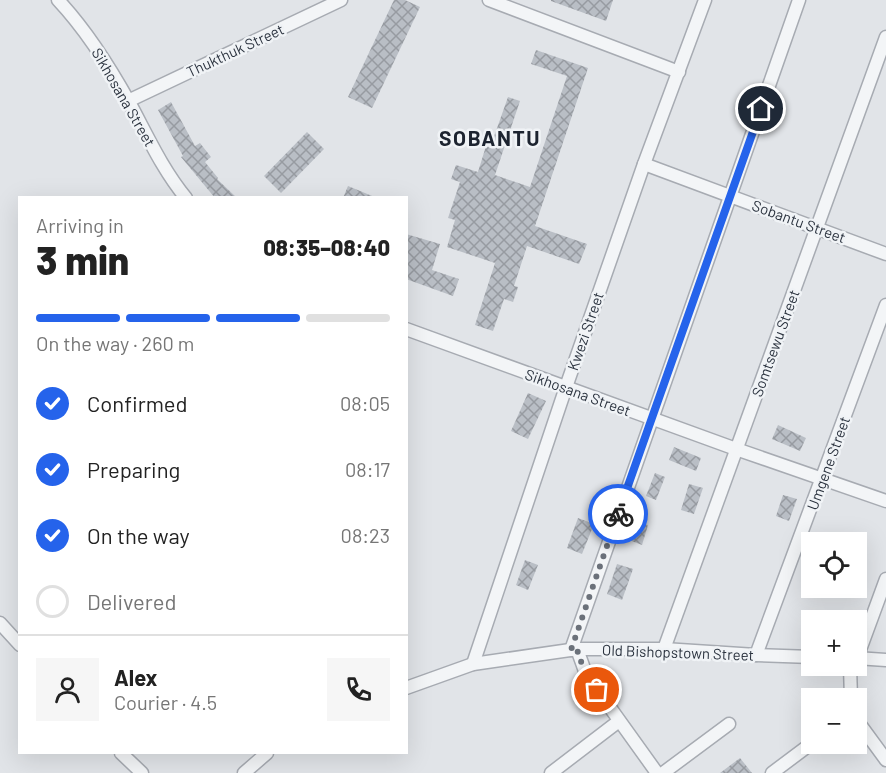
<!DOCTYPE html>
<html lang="en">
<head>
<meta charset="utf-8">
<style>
  body { margin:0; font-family:Barlow,sans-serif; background:#f6f6f6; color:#222; height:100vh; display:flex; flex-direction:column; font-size:22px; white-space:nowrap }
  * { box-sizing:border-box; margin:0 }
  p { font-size:20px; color:#767676 }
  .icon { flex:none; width:33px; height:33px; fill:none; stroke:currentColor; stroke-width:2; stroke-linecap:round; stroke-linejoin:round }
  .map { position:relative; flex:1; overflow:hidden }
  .side { position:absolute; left:18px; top:196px; width:390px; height:558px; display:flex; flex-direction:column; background:#fff; border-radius:0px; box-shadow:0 6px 24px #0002 }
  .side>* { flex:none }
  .fabs { position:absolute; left:801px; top:532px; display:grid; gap:12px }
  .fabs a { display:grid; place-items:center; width:66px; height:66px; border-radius:0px; background:#fff; box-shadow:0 6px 24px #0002; font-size:30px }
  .pin { position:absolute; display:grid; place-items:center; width:51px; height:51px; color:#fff; margin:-26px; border:3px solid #fff; border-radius:50%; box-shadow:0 2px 6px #0007 }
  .courier { position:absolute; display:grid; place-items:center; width:60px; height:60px; margin:-30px; border:4px solid #2563eb; border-radius:50%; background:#fff; color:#222; box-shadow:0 2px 8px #0007 }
  .headline em { font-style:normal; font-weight:800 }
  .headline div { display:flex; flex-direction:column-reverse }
  .headline { display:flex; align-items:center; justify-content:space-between; height:102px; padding:0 18px }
  h1 { font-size:39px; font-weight:800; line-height:45px }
  .bar { display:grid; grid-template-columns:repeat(4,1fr); gap:9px 6px; align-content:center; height:72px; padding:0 18px }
  .bar i { height:8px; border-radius:4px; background:#e0e0e0 }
  .bar .current { background:#2563eb }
  .bar p { grid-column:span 4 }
  .line { display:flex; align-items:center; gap:15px; padding:0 18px; border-top:2px solid #e0e0e0 }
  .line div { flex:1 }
  .round { display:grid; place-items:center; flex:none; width:63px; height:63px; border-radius:0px; background:#f6f6f6 }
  ol { padding:0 18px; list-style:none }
  li { display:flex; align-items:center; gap:18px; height:66px }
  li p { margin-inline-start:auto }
  li .icon { padding:6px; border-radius:50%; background:#2563eb; color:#fff; stroke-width:4 }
  li:last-child { color:#767676 }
  li i { width:33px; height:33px; border:3px solid #e0e0e0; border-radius:50% }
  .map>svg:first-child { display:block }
  .building { fill:url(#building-cross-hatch) }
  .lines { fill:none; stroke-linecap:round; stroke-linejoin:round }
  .street-casing { stroke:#a7abb2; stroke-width:15 }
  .street { stroke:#f3f5f7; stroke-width:12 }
  .done { stroke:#6b717a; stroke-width:6; stroke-dasharray:0 10.8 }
  .route { stroke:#2563eb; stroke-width:8 }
  .labels { text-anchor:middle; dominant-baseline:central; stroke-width:5; stroke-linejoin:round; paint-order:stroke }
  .street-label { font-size:15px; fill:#2b333f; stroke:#f0f3f6 }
  .district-label { font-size:21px; font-weight:bold; letter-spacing:1.5px; fill:#1d2430; stroke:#f0f3f6 }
</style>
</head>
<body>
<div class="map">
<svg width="886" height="773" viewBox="0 0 886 773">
  <defs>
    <pattern id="building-cross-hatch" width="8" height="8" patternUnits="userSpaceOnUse" patternTransform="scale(1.5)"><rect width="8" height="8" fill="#b9bec5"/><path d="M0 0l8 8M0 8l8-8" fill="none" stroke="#979ba1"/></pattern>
  </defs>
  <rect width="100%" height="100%" fill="#e1e4e8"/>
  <g class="building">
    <polygon points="394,0 405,0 420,7 372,108 348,97"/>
    <polygon points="551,0 613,0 606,21 551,1"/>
    <polygon points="536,50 588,68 535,226 587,244 579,264 527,246 514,286 518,287 513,302 504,299 493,331 475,325 495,263 447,247 455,220 448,218 460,182 451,179 456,165 478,172 486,146 490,148 508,97 520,101 495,175 530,187 567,76 531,64"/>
    <polygon points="171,102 195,146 200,143 211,157 205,162 218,178 217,179 237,198 215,198 181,157 183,156 158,110"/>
    <polygon points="307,132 324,149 281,193 264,176"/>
    <polygon points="348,186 377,198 343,198"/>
    <polygon points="406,234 440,244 432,270 459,279 453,296 406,279"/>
    <polygon points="528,393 546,401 528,439 511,431"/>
    <polygon points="778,425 806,438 800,451 772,439"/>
    <polygon points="674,447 701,458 696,471 669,460"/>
    <polygon points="655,473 665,477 656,500 646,496"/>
    <polygon points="689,484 703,488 694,514 681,510"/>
    <polygon points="783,495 797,499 789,521 776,516"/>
    <polygon points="578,518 594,524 582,554 567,548"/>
    <polygon points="635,521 648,525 642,545 629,540"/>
    <polygon points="525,560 538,565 528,590 516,585"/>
    <polygon points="617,564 633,569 622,600 607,594"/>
    <polygon points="740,758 752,773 720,773"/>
  </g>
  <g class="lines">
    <defs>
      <g id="street">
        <path d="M58 0C87 31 109 66 129 102 147 135 162 169 186 198"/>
        <polyline points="489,0 679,72"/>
        <polyline points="128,101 341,0"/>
        <polyline points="644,164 886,254"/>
        <polyline points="406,329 736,449 886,501"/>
        <polyline points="0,623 20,645"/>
        <polyline points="577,649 586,674 657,773"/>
        <polyline points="664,649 886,37"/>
        <polyline points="571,650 799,0"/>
        <polyline points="756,655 886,305"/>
        <polyline points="856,658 886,660"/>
        <polyline points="857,658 886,579"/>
        <polyline points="473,664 566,387 644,164 705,0"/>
        <polyline points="850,666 851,699"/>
        <polyline points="406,688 473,664 577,649 664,649 756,655 812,657"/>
        <polyline points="856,719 886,760"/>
        <polyline points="121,753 142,773"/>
        <polyline points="244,773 267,753"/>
        <polyline points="551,773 619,721"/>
        <polyline points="663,773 729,724"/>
        <polyline points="772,773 812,743"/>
      </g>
    </defs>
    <use href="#street" class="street-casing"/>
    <use href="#street" class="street"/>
  </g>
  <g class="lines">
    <path class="done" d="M597 690C588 677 581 665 577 649L571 650 618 514"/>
    <polyline class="route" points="618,514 761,109"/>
  </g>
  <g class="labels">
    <g class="street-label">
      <text transform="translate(235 50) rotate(-25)">Thukthuk Street</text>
      <text transform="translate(124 97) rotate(60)">Sikhosana Street</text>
      <text transform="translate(799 221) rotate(20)">Sobantu Street</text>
      <text transform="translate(585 331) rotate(-71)">Kwezi Street</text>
      <text transform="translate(775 343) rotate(-70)">Somtsewu Street</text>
      <text transform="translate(578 392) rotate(20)">Sikhosana Street</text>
      <text transform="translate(828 463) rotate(-70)">Umgene Street</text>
      <text transform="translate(678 652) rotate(2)">Old Bishopstown Street</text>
    </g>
    <g class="district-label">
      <text x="490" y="137">SOBANTU</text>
    </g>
  </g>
</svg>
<div class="fabs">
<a><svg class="icon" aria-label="locate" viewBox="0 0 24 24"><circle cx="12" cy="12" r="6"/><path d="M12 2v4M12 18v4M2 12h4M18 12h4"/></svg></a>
<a>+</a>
<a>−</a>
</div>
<div class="pin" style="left:597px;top:690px;background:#ea580c"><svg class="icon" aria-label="bag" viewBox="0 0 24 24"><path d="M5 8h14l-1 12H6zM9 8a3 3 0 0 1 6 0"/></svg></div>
<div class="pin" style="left:761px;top:109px;background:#1f2937"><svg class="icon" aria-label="home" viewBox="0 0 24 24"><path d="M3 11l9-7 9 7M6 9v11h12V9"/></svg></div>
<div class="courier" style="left:618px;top:514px"><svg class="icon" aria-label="bike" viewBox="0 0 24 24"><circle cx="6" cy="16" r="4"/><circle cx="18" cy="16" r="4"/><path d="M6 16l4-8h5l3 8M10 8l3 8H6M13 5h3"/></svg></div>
<section class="side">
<div class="headline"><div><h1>3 min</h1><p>Arriving in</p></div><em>08:35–08:40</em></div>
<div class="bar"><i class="current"></i><i class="current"></i><i class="current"></i><i></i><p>On the way · 260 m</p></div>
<ol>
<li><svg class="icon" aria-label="check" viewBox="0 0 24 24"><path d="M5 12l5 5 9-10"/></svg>Confirmed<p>08:05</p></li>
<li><svg class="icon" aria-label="check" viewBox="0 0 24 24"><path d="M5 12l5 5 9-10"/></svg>Preparing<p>08:17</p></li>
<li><svg class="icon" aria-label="check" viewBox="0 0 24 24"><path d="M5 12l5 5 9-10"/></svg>On the way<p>08:23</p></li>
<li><i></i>Delivered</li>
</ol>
<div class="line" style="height:108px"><a class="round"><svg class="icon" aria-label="person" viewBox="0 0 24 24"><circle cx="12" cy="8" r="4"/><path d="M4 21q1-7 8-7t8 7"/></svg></a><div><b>Alex</b><p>Courier · 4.5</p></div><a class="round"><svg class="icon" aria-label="phone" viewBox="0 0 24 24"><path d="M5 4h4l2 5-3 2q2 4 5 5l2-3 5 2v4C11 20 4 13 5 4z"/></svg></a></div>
</section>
</div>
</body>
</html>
